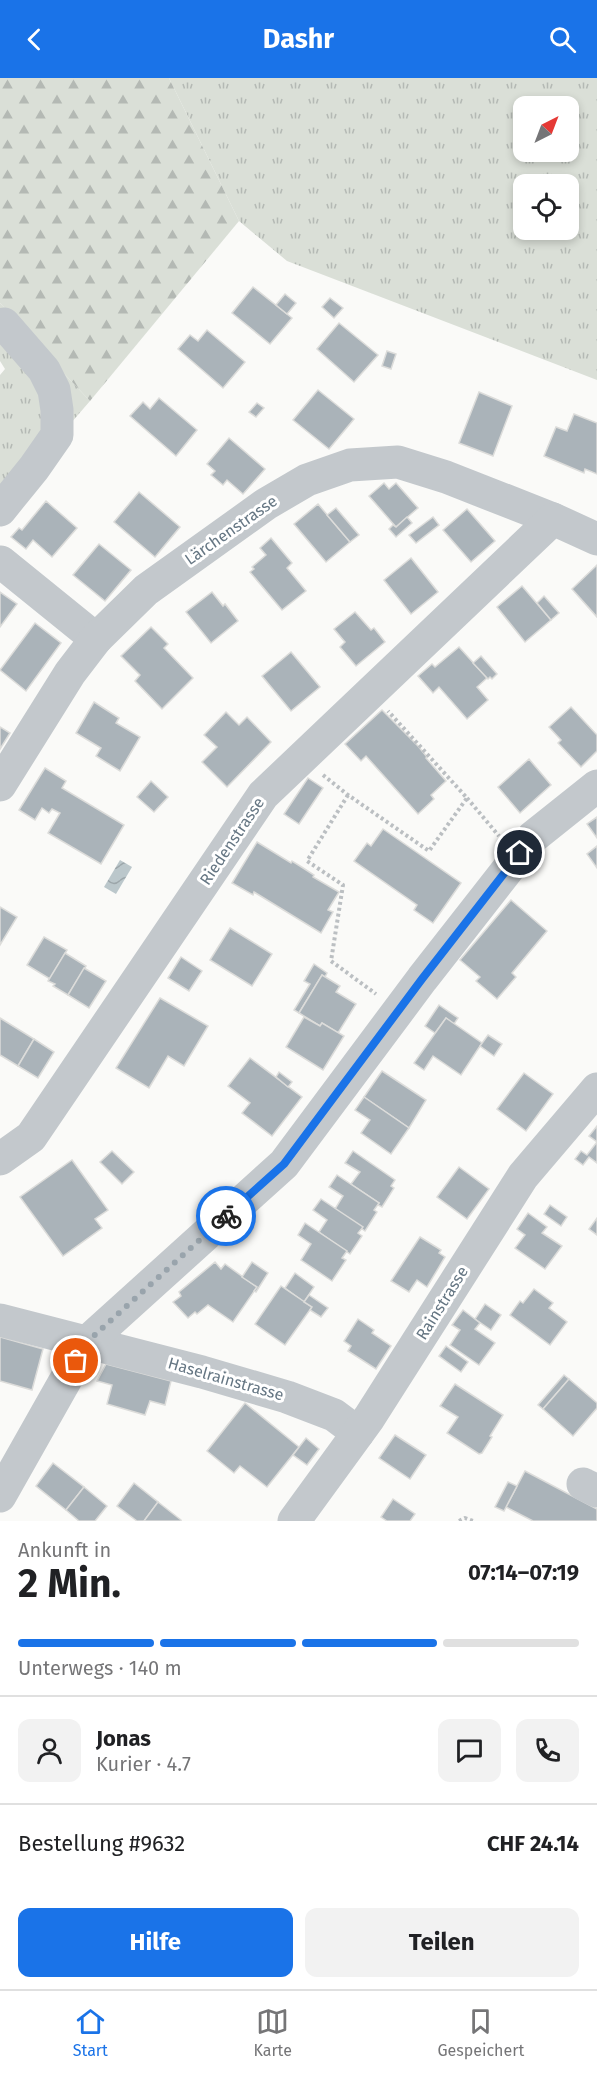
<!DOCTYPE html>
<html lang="de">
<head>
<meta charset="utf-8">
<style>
  body { margin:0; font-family:"Fira Sans",sans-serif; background:#f2f2f2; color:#202124; height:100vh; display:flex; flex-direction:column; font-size:22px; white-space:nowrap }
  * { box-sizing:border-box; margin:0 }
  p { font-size:20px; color:#757577 }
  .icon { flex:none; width:33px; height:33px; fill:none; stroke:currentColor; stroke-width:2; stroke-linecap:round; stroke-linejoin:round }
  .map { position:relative; height:1443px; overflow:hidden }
  .details { display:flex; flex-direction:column; background:#fff; flex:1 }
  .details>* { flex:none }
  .needle { width:39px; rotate:42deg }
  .controls { position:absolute; left:513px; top:18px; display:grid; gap:12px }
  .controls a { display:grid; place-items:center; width:66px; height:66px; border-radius:12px; background:#fff; box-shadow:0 3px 9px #0003; font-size:30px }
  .pin { position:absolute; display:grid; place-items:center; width:51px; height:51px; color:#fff; margin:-26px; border:3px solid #fff; border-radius:50%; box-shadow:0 2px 6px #0007 }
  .courier { position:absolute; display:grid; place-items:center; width:60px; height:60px; margin:-30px; border:4px solid #1a73e8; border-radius:50%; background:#fff; color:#222; box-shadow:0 2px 8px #0007 }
  .head em { font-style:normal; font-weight:700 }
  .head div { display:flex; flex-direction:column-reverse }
  .head { display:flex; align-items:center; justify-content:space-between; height:102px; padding:0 18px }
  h1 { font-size:39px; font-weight:700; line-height:45px }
  .bar { display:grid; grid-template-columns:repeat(4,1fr); gap:9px 6px; align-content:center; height:72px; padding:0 18px }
  .bar i { height:8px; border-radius:4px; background:#e0e0e0 }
  .bar .selected { background:#1a73e8 }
  .bar p { grid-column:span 4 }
  .line { display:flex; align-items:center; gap:15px; padding:0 18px; border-top:2px solid #e0e0e0 }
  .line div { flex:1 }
  .round { display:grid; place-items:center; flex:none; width:63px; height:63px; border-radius:12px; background:#f2f2f2 }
  .primary-button { display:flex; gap:12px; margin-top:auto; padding:12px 18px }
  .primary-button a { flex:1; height:69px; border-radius:12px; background:#1a73e8; color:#fff; font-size:24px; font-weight:700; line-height:69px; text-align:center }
  .primary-button a+a { background:#f2f2f2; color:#202124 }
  header { display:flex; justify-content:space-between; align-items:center; height:78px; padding:0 18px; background:#1a73e8; color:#fff; font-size:27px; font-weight:700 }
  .tabs { display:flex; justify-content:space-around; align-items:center; height:84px; border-top:2px solid #e0e0e0; background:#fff; font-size:16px; color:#757577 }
  .tabs a { display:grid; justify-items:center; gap:3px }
  .tabs .selected { color:#1a73e8 }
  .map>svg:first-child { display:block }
  .grass { fill:url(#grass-tufts); fill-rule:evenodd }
  .forest { fill:url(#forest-firs) }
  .water { fill:url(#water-waves) }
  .building { fill:#aab3b9; stroke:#dcdcda; stroke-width:1.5 }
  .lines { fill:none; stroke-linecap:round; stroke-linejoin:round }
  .path { stroke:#bbbfc2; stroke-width:4; stroke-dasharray:3 3; stroke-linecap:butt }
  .minor { stroke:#c3c8cc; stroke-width:33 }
  .done { stroke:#99a4ac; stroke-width:6; stroke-dasharray:0 10.8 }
  .route { stroke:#1a73e8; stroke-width:8 }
  .labels { text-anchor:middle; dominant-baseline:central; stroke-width:6; stroke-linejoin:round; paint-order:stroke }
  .street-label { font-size:16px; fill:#657683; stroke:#fff }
</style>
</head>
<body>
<header><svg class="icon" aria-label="back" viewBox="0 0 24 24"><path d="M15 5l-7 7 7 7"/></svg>Dashr<svg class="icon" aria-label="search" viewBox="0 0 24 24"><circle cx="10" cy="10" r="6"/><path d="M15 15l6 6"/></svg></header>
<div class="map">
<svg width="597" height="1443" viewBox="0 0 597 1443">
  <defs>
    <pattern id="grass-tufts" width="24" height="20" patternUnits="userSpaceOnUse" patternTransform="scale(1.5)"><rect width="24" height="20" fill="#dadfd7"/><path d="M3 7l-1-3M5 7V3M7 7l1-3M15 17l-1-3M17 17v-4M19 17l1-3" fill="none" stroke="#b4b9b4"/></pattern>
    <pattern id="forest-firs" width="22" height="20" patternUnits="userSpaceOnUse" patternTransform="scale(1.5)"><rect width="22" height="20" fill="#dadfd7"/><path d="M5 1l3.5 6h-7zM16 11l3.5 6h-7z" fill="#b4b9b4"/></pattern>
    <pattern id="water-waves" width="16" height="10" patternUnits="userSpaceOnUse" patternTransform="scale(1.5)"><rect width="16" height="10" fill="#bbc7cb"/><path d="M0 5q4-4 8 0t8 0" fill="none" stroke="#9ca6aa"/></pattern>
  </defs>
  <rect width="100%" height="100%" fill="#fafaf8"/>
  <g class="grass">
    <path d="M169 0H597V302L287 183 239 143ZM524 28H568V74H524ZM524 106H568V152H524Z"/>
    <polygon points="0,225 55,286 90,323 0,427 0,297 5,291 0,283"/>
  </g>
  <polygon class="forest" points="0,0 169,0 239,143 90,323 55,286 0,225"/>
  <polygon class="water" points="120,782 132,789 116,816 104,809"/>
  <g class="building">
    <polygon points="253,209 292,240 270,266 232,235"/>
    <polygon points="285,216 296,225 287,236 276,227"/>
    <polygon points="330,220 343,230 334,240 322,229"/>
    <polygon points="339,245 378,277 354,304 317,271"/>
    <polygon points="207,252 245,284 223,310 178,271 190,257 198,263"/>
    <polygon points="387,273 396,276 391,291 382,288"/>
    <polygon points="318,312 354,341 329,371 293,342"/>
    <polygon points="479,314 512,328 493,378 459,365"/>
    <polygon points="159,320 197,352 176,378 130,338 143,324 150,331"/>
    <polygon points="257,325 264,330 256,339 249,334"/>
    <polygon points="574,336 597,345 597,396 585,391 584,395 544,378 556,349 567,353"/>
    <polygon points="229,360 265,391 243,416 227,402 223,407 211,397 215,393 207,386"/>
    <polygon points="384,405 389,411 396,405 418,430 396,449 369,418"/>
    <polygon points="139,414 180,449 155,479 114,444"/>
    <polygon points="46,423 77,450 52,479 33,462 26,471 11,459 19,450 22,452"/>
    <polygon points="318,426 350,464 326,484 294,446"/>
    <polygon points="336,430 359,457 350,464 327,437"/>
    <polygon points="467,431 495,463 471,484 443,452"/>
    <polygon points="407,439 412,445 396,459 389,451 393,447 396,449"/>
    <polygon points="433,439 439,447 416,465 409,457"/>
    <polygon points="271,460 292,485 287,490 306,513 282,532 250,494 254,491 252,489 266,477 260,470"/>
    <polygon points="99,466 131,492 105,523 73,497"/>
    <polygon points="411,480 438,514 411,536 384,502"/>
    <polygon points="597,487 597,539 572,511"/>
    <polygon points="522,508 551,542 525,564 497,529"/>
    <polygon points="0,514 17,526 0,549"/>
    <polygon points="212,514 223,528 225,526 238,543 211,565 186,534"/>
    <polygon points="544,518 559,535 551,542 537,525"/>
    <polygon points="355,534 371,552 374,550 385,564 356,588 340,569 345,564 334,551"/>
    <polygon points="35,545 61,565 26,613 0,592"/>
    <polygon points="151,549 168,566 164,570 193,600 162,631 135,603 140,597 121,578"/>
    <polygon points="459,569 487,600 477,609 488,622 467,641 439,609 433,615 418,598 432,586 435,589"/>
    <polygon points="291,574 320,609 291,633 262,598"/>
    <polygon points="481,578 497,596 492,601 490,599 488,601 473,585"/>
    <polygon points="94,624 119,640 116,645 140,659 120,693 96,678 101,670 76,655"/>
    <polygon points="571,629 597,657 597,673 581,689 558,665 561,662 549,649"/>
    <polygon points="382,632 418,668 427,679 426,680 446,703 431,717 434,721 418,736 366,678 361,683 345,666"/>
    <polygon points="226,634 239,647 247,639 271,664 227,709 202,684 217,669 204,657"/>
    <polygon points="0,649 10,655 0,671"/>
    <polygon points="529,681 551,707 520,735 498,709"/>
    <polygon points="45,690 66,703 62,710 124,747 101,786 48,755 60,735 52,731 49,735 42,730 35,742 19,732"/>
    <polygon points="308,700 323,710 299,746 284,736"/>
    <polygon points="151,703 168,719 154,734 137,719"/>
    <polygon points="597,739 597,760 587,746"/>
    <polygon points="383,751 461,805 433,845 414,832 417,827 354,783 367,765 371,768"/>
    <polygon points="257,764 291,785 292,783 300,788 314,797 313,799 339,814 328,832 333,834 321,855 254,814 253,817 232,805"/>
    <polygon points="597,768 597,790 587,776"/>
    <polygon points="511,822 547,853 512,895 516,899 497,921 476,903 480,899 460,882"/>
    <polygon points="0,829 17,839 0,867"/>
    <polygon points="230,850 272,876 252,908 210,882"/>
    <polygon points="44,859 67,872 50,901 27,887"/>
    <polygon points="65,875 86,888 68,917 53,908 55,906 48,903"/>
    <polygon points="181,879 202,893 189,913 168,900"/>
    <polygon points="314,886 327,895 325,899 322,897 299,935 294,932 310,906 304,903"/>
    <polygon points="84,890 106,903 89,930 68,917"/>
    <polygon points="322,897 340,908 336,914 356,926 338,955 322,945 320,948 299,935"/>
    <polygon points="160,920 208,948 184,988 168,978 149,1010 116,990"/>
    <polygon points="439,927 458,940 454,946 446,940 435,955 425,948"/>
    <polygon points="304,939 320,948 322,945 344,958 323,992 286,969"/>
    <polygon points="0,940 34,961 18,988 0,977"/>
    <polygon points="446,940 482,965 461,997 433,978 424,992 414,985"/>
    <polygon points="488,957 502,966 494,978 480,968"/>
    <polygon points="34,961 54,974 38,1000 18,988"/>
    <polygon points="250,980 302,1019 272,1058 242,1035 250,1025 228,1008"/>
    <polygon points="382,993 426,1022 409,1050 364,1019"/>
    <polygon points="279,994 292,1004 288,1009 276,999"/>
    <polygon points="524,995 553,1016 526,1053 497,1031"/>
    <polygon points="364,1019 409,1050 391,1076 361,1055 370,1042 355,1032"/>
    <polygon points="597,1048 597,1085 589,1079 583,1087 575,1081 581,1073 587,1077 597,1064 589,1058"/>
    <polygon points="112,1073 134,1094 122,1106 100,1084"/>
    <polygon points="353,1073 395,1102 391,1108 394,1110 382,1129 378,1127 379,1125 351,1106 360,1094 345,1085"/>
    <polygon points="72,1082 108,1132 95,1141 102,1150 63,1178 20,1119"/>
    <polygon points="459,1089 489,1111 467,1141 437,1119"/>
    <polygon points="337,1097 379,1125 374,1132 377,1134 365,1153 335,1131 343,1118 329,1109"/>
    <polygon points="321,1121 363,1149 358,1155 362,1158 350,1176 319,1154 327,1142 313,1132"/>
    <polygon points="550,1127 567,1139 561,1148 544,1136"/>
    <polygon points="528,1135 547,1149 542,1155 562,1168 545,1191 515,1170 525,1157 517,1151"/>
    <polygon points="597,1140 597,1157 589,1151"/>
    <polygon points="305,1145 347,1173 342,1180 346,1182 332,1203 301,1182 311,1166 298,1157"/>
    <polygon points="420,1159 441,1172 439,1175 445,1179 427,1209 417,1202 409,1214 391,1203"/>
    <polygon points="215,1184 221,1191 225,1186 257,1209 233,1244 208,1227 197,1236 195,1234 188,1240 173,1224 181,1218 179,1214"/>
    <polygon points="252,1184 268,1195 256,1214 254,1213 257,1209 242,1199"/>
    <polygon points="295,1195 314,1209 304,1224 285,1210"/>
    <polygon points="281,1208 312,1229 285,1267 255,1246"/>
    <polygon points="534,1211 553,1225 549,1230 567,1244 550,1267 510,1237 520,1223 523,1225"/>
    <polygon points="309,1217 328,1230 321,1239 310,1232 312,1229 304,1224"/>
    <polygon points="485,1226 501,1237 491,1252 475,1241"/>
    <polygon points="463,1232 480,1245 475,1251 495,1265 479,1287 450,1267 460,1252 452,1247"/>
    <polygon points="358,1241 374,1252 372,1255 391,1268 376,1291 348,1273 351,1268 344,1263"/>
    <polygon points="0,1259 43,1271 32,1312 0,1303"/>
    <polygon points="446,1268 468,1284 461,1294 439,1278"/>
    <polygon points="106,1286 171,1303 165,1327 150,1323 145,1337 107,1326 112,1307 97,1303"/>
    <polygon points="564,1297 569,1301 543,1331 538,1327"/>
    <polygon points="569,1301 597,1325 597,1330 573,1358 543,1331"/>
    <polygon points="455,1306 503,1337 490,1358 492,1359 482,1375 479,1376 447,1355 458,1339 440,1328"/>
    <polygon points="245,1325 299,1369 267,1409 240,1388 234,1395 207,1373"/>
    <polygon points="395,1357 426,1377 410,1401 379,1380"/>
    <polygon points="306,1360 319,1371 307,1387 293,1377"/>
    <polygon points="53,1385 84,1409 66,1432 36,1408"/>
    <polygon points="525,1393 597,1431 597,1443 533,1443 506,1429"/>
    <polygon points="508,1404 517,1408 504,1433 495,1429"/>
    <polygon points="134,1405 158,1424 144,1443 137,1443 117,1428"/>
    <polygon points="84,1409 107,1428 95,1443 79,1443 66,1432"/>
    <polygon points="393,1421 415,1436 410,1443 387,1443 381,1439"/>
    <polygon points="158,1424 181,1442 181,1443 144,1443"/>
  </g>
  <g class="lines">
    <g class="path">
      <polyline points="323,697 348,717 429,773 467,720 388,633"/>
      <polyline points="348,717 307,783 343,807 331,883 376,916"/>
      <polyline points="467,720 499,758"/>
      <polyline points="459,1443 465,1440 473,1443"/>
    </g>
    <g class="minor">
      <polyline points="0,432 34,390 57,357 57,332 54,312 44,292 4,246"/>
      <polyline points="1,484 96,561"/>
      <polyline points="0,707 70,595 96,561 146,512 266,426 307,402 350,387 398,384 446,399 553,441"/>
      <polyline points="0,1081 31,1059 263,717 553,441 597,461"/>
      <polyline points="0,1242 202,1294 287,1319 334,1337 358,1355"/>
      <polyline points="583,1406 597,1413"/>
      <polyline points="0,1418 87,1264 284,1086 422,901 533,759 597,708"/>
      <polyline points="294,1443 369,1340 523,1098 597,1011"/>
    </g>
  </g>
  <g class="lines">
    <polyline class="done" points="76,1283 87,1264 226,1138"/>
    <polyline class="route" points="226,1138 284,1086 422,901 520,775"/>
  </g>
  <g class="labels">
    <g class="street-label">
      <text transform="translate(231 452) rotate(-35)">Lärchenstrasse</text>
      <text transform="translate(232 763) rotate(-56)">Riedenstrasse</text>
      <text transform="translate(442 1225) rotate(-58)">Rainstrasse</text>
      <text transform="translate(226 1301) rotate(16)">Haselrainstrasse</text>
    </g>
  </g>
</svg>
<div class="controls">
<a><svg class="needle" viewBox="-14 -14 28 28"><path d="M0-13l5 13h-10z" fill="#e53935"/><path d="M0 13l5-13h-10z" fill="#757577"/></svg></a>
<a><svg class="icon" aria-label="locate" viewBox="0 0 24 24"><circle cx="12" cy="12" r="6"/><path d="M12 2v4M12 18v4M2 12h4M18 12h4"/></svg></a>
</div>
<div class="pin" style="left:76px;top:1283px;background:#ea580c"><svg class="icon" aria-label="bag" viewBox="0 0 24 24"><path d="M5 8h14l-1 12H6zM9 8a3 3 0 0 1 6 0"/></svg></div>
<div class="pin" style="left:520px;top:775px;background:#1f2937"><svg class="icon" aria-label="home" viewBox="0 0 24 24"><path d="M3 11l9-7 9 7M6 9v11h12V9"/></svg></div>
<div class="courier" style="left:226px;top:1138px"><svg class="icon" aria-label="bike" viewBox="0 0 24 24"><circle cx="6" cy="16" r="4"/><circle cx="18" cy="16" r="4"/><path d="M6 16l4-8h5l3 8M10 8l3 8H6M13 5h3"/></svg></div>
</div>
<section class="details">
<div class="head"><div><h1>2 Min.</h1><p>Ankunft in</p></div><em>07:14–07:19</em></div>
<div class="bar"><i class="selected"></i><i class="selected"></i><i class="selected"></i><i></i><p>Unterwegs · 140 m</p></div>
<div class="line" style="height:108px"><a class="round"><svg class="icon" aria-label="person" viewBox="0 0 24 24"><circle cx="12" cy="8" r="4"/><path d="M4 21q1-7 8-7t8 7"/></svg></a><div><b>Jonas</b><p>Kurier · 4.7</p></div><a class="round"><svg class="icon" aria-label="chat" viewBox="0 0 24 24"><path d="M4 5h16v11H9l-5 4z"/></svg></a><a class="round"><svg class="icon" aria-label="phone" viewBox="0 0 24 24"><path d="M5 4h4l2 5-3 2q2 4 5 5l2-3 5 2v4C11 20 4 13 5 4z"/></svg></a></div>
<div class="line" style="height:78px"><div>Bestellung #9632</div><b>CHF 24.14</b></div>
<div class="primary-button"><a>Hilfe</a><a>Teilen</a></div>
</section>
<nav class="tabs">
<a class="selected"><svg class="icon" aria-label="home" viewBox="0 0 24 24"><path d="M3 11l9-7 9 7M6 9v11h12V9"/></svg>Start</a>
<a><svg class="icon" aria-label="map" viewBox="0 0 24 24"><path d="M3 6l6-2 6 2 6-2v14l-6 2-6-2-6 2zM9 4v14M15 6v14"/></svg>Karte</a>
<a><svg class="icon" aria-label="saved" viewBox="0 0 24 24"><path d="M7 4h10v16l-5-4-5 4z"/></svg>Gespeichert</a>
</nav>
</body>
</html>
